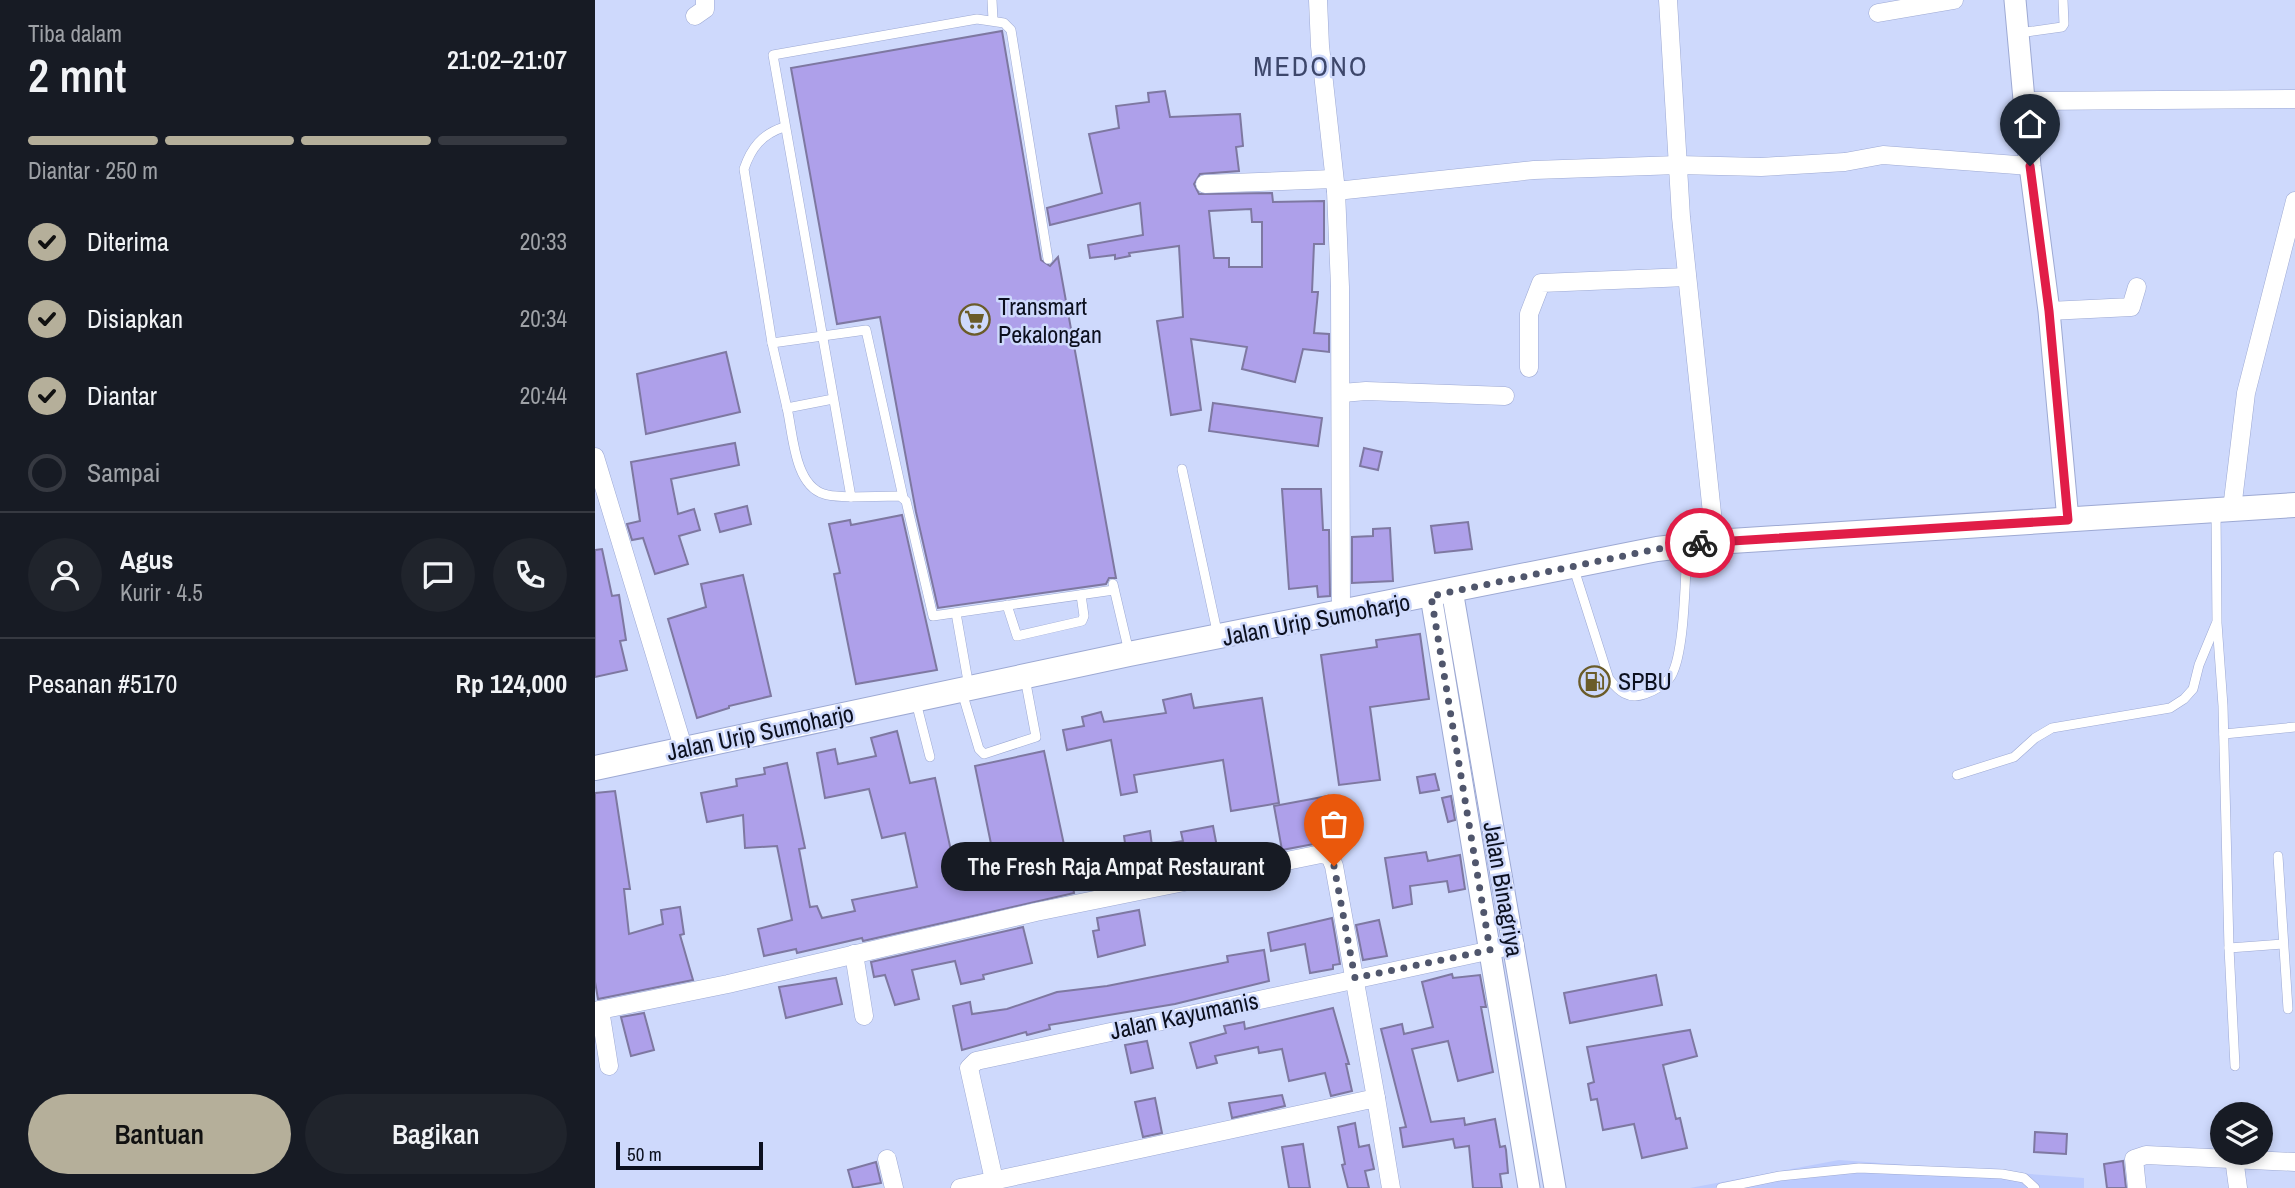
<!DOCTYPE html>
<html lang="id">
<head>
<meta charset="utf-8">
<style>
  body { margin:0; font-family:"Archivo Narrow",sans-serif; background:#20242c; color:#f1f3f6; height:100vh; display:flex; flex-direction:column; font-size:26px; white-space:nowrap }
  * { box-sizing:border-box; margin:0 }
  p { font-size:23px; color:#9ea1a6 }
  .icon { flex:none; width:38px; height:38px; fill:none; stroke:currentColor; stroke-width:2; stroke-linecap:round; stroke-linejoin:round }
  .map { position:relative; flex:1; overflow:hidden }
  .side { display:flex; flex-direction:column; background:#171b24; width:595px }
  .side>* { flex:none }
  .controls { position:absolute; left:1615px; top:1102px; display:grid; gap:14px }
  .controls a { display:grid; place-items:center; width:63px; height:63px; border-radius:50%; background:#171b24; box-shadow:0 4px 10px #0003; font-size:35px }
  .scale { position:absolute; left:21px; bottom:18px; width:147px; box-sizing:border-box; padding-left:7px; border:4px solid #0c101f; border-top:0; font-size:19px; line-height:24px; white-space:nowrap; color:#0c101f; -webkit-text-stroke:5px #ced9fc; paint-order:stroke }
  .pin { position:absolute; display:grid; place-items:center; width:60px; height:60px; color:#fff; margin:-72px -30px; border-radius:50% 50% 50% 0; rotate:-45deg; box-shadow:0 0 7px #0007 }
  .pin .icon { rotate:45deg }
  .courier { position:absolute; display:grid; place-items:center; width:70px; height:70px; margin:-35px; border:5px solid #e11d48; border-radius:50%; background:#fff; color:#222; box-shadow:0 2px 9px #0007 }
  .bubble { position:absolute; height:49px; border-radius:24px; background:#171b24; box-shadow:0 4px 10px #0003; font-size:23px; font-weight:600; line-height:49px; text-align:center }
  .overview em { font-style:normal; font-weight:600 }
  .overview div { display:flex; flex-direction:column-reverse }
  .overview { display:flex; align-items:center; justify-content:space-between; height:119px; padding:0 28px }
  h1 { font-size:46px; font-weight:600; line-height:52px }
  .bar { display:grid; grid-template-columns:repeat(4,1fr); gap:10px 7px; align-content:center; height:84px; padding:0 28px }
  .bar i { height:9px; border-radius:5px; background:#363941 }
  .bar .current { background:#b5af9a }
  .bar p { grid-column:span 4 }
  .line { display:flex; align-items:center; gap:18px; padding:0 28px; border-top:2px solid #363941 }
  .line div { flex:1 }
  .round { display:grid; place-items:center; flex:none; width:74px; height:74px; border-radius:37px; background:#20242c }
  ol { padding:0 28px; list-style:none }
  li { display:flex; align-items:center; gap:21px; height:77px }
  li p { margin-inline-start:auto }
  li .icon { padding:7px; border-radius:50%; background:#b5af9a; color:#111; stroke-width:4 }
  li:last-child { color:#9ea1a6 }
  li i { width:38px; height:38px; border:4px solid #363941; border-radius:50% }
  .button { display:flex; gap:14px; margin-top:auto; padding:14px 28px }
  .button a { flex:1; height:80px; border-radius:42px; background:#b5af9a; color:#111; font-size:28px; font-weight:600; line-height:80px; text-align:center }
  .button a+a { background:#20242c; color:#f1f3f6 }
  main { display:flex; flex:1; min-height:0 }
  .map>svg:first-child { display:block }
  .built { fill:#bccbfd }
  .building { fill:#aea0ea; stroke:#7e78a1; stroke-width:2; fill-rule:evenodd }
  .lines { fill:none; stroke-linecap:round; stroke-linejoin:round }
  .service-casing { stroke:#9da9d3; stroke-width:10 }
  .minor-casing { stroke:#9da9d3; stroke-width:19 }
  .tertiary-casing { stroke:#9da9d3; stroke-width:23 }
  .secondary-casing { stroke:#9da9d3; stroke-width:26 }
  .service { stroke:#fff; stroke-width:9 }
  .minor { stroke:#fff; stroke-width:18 }
  .tertiary { stroke:#fff; stroke-width:21 }
  .secondary { stroke:#fff; stroke-width:24 }
  .done { stroke:#50566c; stroke-width:7; stroke-dasharray:0 12.6 }
  .route { stroke:#e11d48; stroke-width:9 }
  .labels { text-anchor:middle; dominant-baseline:central; stroke-width:5; stroke-linejoin:round; paint-order:stroke }
  .poi-label { font-size:24px; fill:#0c101f; stroke:#ced9fc; text-anchor:start }
  .street-label { font-size:24px; fill:#0c101f; stroke:#ced9fc }
  .quarter-label { font-size:28px; letter-spacing:2px; fill:#3d476b; stroke:#ced9fc }
</style>
</head>
<body>
<main>
<section class="side">
<div class="overview"><div><h1>2 mnt</h1><p>Tiba dalam</p></div><em>21:02–21:07</em></div>
<div class="bar"><i class="current"></i><i class="current"></i><i class="current"></i><i></i><p>Diantar · 250 m</p></div>
<ol>
<li><svg class="icon" aria-label="check" viewBox="0 0 24 24"><path d="M5 12l5 5 9-10"/></svg>Diterima<p>20:33</p></li>
<li><svg class="icon" aria-label="check" viewBox="0 0 24 24"><path d="M5 12l5 5 9-10"/></svg>Disiapkan<p>20:34</p></li>
<li><svg class="icon" aria-label="check" viewBox="0 0 24 24"><path d="M5 12l5 5 9-10"/></svg>Diantar<p>20:44</p></li>
<li><i></i>Sampai</li>
</ol>
<div class="line" style="height:126px"><a class="round"><svg class="icon" aria-label="person" viewBox="0 0 24 24"><circle cx="12" cy="8" r="4"/><path d="M4 21q1-7 8-7t8 7"/></svg></a><div><b>Agus</b><p>Kurir · 4.5</p></div><a class="round"><svg class="icon" aria-label="chat" viewBox="0 0 24 24"><path d="M4 5h16v11H9l-5 4z"/></svg></a><a class="round"><svg class="icon" aria-label="phone" viewBox="0 0 24 24"><path d="M5 4h4l2 5-3 2q2 4 5 5l2-3 5 2v4C11 20 4 13 5 4z"/></svg></a></div>
<div class="line" style="height:91px"><div>Pesanan #5170</div><b>Rp 124,000</b></div>
<div class="button"><a>Bantuan</a><a>Bagikan</a></div>
</section>
<div class="map">
<svg width="1700" height="1188" viewBox="0 0 1700 1188">
  <rect width="100%" height="100%" fill="#ced9fc"/>
  <polygon class="built" points="1244,1160 1489,1178 1489,1188 1095,1188"/>
  <g class="building">
    <polygon points="407,31 446,260 455,266 463,257 521,578 514,578 511,584 343,608 321,512 285,317 242,324 196,68"/>
    <path d="M570 91 575 117 645 114 648 146 641 147 644 171 605 174 599 184 604 194 677 193 678 202 729 201V244H719L717 292H723L719 333 734 334V352L708 349 700 382 647 369 652 347 596 339 606 410 576 415 562 321 588 317 584 246 534 253 535 256 520 259V255L495 258 493 245 548 235 545 203 455 225 452 208 507 193 494 134 524 128 521 106 554 102 553 93ZM656 209 657 222H667V267H634V258H619L614 211Z"/>
    <polygon points="131,352 145,412 51,434 42,374"/>
    <polygon points="618,403 727,418 723,446 614,431"/>
    <polygon points="140,443 144,465 76,479 83,514 99,509 105,530 84,536 93,564 60,574 48,538 37,540 32,524 45,521 36,462"/>
    <polygon points="769,448 787,452 783,470 765,466"/>
    <polygon points="687,489 726,489 728,530 734,530 735,596 723,597 722,586 694,589"/>
    <polygon points="152,506 156,524 125,532 120,514"/>
    <polygon points="307,515 342,670 261,684 239,574 245,573 234,524 255,520 256,525"/>
    <polygon points="873,522 877,549 840,553 836,526"/>
    <polygon points="795,528 798,581 757,583 757,537 778,536 778,529"/>
    <polygon points="7,549 17,596 24,595 31,640 25,641 32,670 0,677 0,550"/>
    <polygon points="148,575 176,696 134,706 134,708 102,718 73,619 111,607 106,584"/>
    <polygon points="825,634 834,699 775,707 785,780 744,785 726,655 782,647 781,640"/>
    <polygon points="596,694 599,708 667,698 684,803 636,811 628,760 539,775 542,792 526,795 516,740 472,750 468,730 489,726 487,717 506,712 509,722 571,713 568,700"/>
    <polygon points="302,731 315,783 340,778 362,878 401,868 380,766 449,751 471,854 530,843 529,836 555,831 557,846 588,841 586,832 618,826 625,863 594,869 593,862 557,868 558,876 533,881 533,877 478,886 479,893 268,941 267,938 202,953 201,949 169,956 163,929 197,920 182,846 150,848 148,815 112,822 106,793 142,786 141,779 170,774 169,768 192,763 210,848 204,849 215,907 222,906 227,918 260,911 257,900 322,887 310,833 287,838 274,789 230,798 222,753 240,749 243,764 281,756 276,738"/>
    <polygon points="840,774 844,790 825,793 822,777"/>
    <polygon points="20,791 35,889 29,889 34,934 68,924 66,910 85,907 89,934 85,935 98,980 3,999 0,982 0,793"/>
    <polygon points="733,796 742,844 724,843 687,850 679,806"/>
    <polygon points="856,796 860,820 853,822 847,798"/>
    <polygon points="831,852 833,861 865,855 870,889 854,892 852,881 815,886 817,904 798,908 790,858"/>
    <polygon points="544,910 550,945 503,957 498,931 504,930 502,918"/>
    <polygon points="737,918 745,964 738,965 738,969 715,973 710,944 676,951 673,933"/>
    <polygon points="784,920 792,956 768,960 761,925"/>
    <polygon points="428,927 437,963 388,975 389,979 366,984 360,961 317,970 324,999 300,1005 290,975 279,977 276,962"/>
    <polygon points="669,950 674,981 580,1004 454,1025 455,1029 432,1035 431,1032 367,1050 358,1006 375,1002 377,1014 412,1009 462,992 512,986 633,962 632,956"/>
    <polygon points="857,974 858,978 885,975 891,1007 886,1007 898,1072 863,1081 853,1041 817,1049 836,1122 869,1118 870,1125 900,1119 905,1147 910,1146 911,1150 913,1173 905,1174 907,1188 878,1188 874,1146 860,1148 858,1139 808,1147 805,1128 811,1127 786,1029 807,1024 809,1034 838,1027 827,982"/>
    <polygon points="1061,975 1067,1005 975,1023 969,993"/>
    <polygon points="241,978 247,1004 191,1018 184,987"/>
    <polygon points="738,1008 754,1064 751,1064 757,1091 736,1096 730,1073 694,1081 687,1049 664,1053 663,1047 620,1056 622,1063 602,1068 595,1043 631,1033 629,1026 649,1022 650,1029"/>
    <polygon points="49,1013 59,1050 36,1056 26,1017"/>
    <polygon points="1095,1030 1102,1056 1068,1065 1081,1119 1085,1118 1092,1148 1047,1158 1039,1124 1008,1130 1002,1099 996,1100 993,1084 999,1082 992,1047"/>
    <polygon points="552,1041 558,1068 536,1073 530,1045"/>
    <polygon points="687,1095 690,1106 637,1118 634,1103"/>
    <polygon points="560,1098 567,1133 548,1137 540,1102"/>
    <polygon points="760,1123 764,1147 774,1145 779,1169 770,1171 774,1188 753,1188 747,1165 750,1164 743,1127"/>
    <polygon points="1440,1132 1472,1134 1471,1154 1439,1152"/>
    <polygon points="708,1144 715,1188 694,1188 687,1147"/>
    <polygon points="1528,1161 1531,1188 1512,1188 1509,1164"/>
    <polygon points="281,1162 286,1183 258,1188 253,1170"/>
  </g>
  <g class="lines">
    <defs>
      <g id="service">
        <polyline points="397,0 398,20"/>
        <polyline points="1424,33 1467,27 1469,24 1468,0"/>
        <path d="M189 127C167 134 156 148 149 169L177 343 271 330 308 497"/>
        <polyline points="453,259 416,30 409,23 382,19 178,55 256,497 305,496 311,501 338,616 519,590"/>
        <polyline points="177,343 192,408 238,399"/>
        <path d="M192 408C198 433 199 485 229 494 237 497 248 496 256 497"/>
        <polyline points="587,469 623,636"/>
        <polyline points="1621,512 1622,623 1628,706 1634,948 1640,1066"/>
        <path d="M979 569 1014 679C1024 691 1033 700 1050 694 1059 691 1071 684 1076 676 1090 653 1090 576 1092 547"/>
        <polyline points="518,584 534,652"/>
        <polyline points="412,605 422,636 487,621 489,616 486,595"/>
        <polyline points="361,613 374,687"/>
        <polyline points="367,692 384,749 389,754 441,737 430,678"/>
        <polyline points="321,702 335,757"/>
        <polyline points="1629,734 1700,727"/>
        <polyline points="1362,775 1419,757 1440,738 1457,728 1575,708 1589,699 1598,689 1604,665 1621,624"/>
        <polyline points="1683,856 1693,1009"/>
        <polyline points="1634,948 1688,944"/>
        <polyline points="1126,1188 1185,1176 1264,1168 1407,1174 1429,1178 1440,1188"/>
      </g>
      <g id="minor">
        <polyline points="723,0 725,46 741,191 745,287 746,614"/>
        <polyline points="1073,0 1086,217 1120,542"/>
        <polyline points="1283,13 1359,0"/>
        <polyline points="100,16 110,9 110,0"/>
        <polyline points="1429,101 1700,99"/>
        <polyline points="610,184 738,179"/>
        <polyline points="741,191 939,170 1083,165 1166,167 1250,162 1288,155 1435,166"/>
        <polyline points="1454,311 1536,307 1542,287"/>
        <polyline points="934,368 934,314 946,283 1092,277"/>
        <polyline points="747,393 771,391 910,396"/>
        <polyline points="0,457 88,747"/>
        <polyline points="1637,509 1651,393 1700,201"/>
        <polyline points="259,954 269,1016"/>
        <polyline points="5,1010 14,1066"/>
        <polyline points="0,1011 133,984 441,912 726,854 735,856 739,866 781,1098"/>
        <polyline points="1639,1158 1643,1188"/>
        <polyline points="292,1159 299,1188"/>
        <polyline points="399,1180 374,1068 381,1061 920,945"/>
        <polyline points="365,1188 781,1098 796,1188"/>
        <polyline points="1542,1188 1539,1159 1551,1155 1700,1162"/>
      </g>
      <g id="tertiary">
        <polyline points="1420,0 1435,166 1454,311 1473,520"/>
        <polyline points="857,590 960,1188"/>
        <polyline points="836,596 934,1188"/>
      </g>
      <polyline id="secondary" points="0,768 534,654 1062,549 1120,542 1700,505"/>
    </defs>
    <use href="#service" class="service-casing"/>
    <use href="#minor" class="minor-casing"/>
    <use href="#tertiary" class="tertiary-casing"/>
    <use href="#secondary" class="secondary-casing"/>
    <use href="#service" class="service"/>
    <use href="#minor" class="minor"/>
    <use href="#tertiary" class="tertiary"/>
    <use href="#secondary" class="secondary"/>
  </g>
  <g class="lines">
    <polyline class="done" points="739,866 760,978 895,950 836,596 1062,549 1105,543"/>
    <polyline class="route" points="1105,543 1473,520 1454,311 1435,166"/>
  </g>
  <defs>
    <symbol id="supermarket-ring" viewBox="-11 -11 22 22"><circle r="9.5" fill="#ced9fc" stroke="#6b5c29" stroke-width="1.5"/><path d="M-6-5.5h2.5l.6 2H6L4.5 2H-2.5L-4.4-4H-6ZM-1.5 3.2a1.3 1.3 0 1 0 .1 0ZM3 3.2a1.3 1.3 0 1 0 .1 0Z" fill="#6b5c29"/></symbol>
    <symbol id="fuel-ring" viewBox="-11 -11 22 22"><circle r="9.5" fill="#ced9fc" stroke="#6b5c29" stroke-width="1.5"/><path d="M-5.5-6h7V0h2V4h1.3V-2.5L3-4.5l.8-.8L6-3V5H2.5V1h-1V6h-7ZM-4.2-4.7v3.2H.2V-4.7Z" fill="#6b5c29"/></symbol>
  </defs>
  <g fill-rule="evenodd">
    <use href="#supermarket-ring" x="362" y="302" width="35" height="35"/>
    <use href="#fuel-ring" x="982" y="664" width="35" height="35"/>
  </g>
  <g class="labels">
    <g class="poi-label">
      <text x="403" y="306">Transmart<tspan x="403" dy="28">Pekalongan</tspan></text>
      <text x="1023" y="681">SPBU</text>
    </g>
    <g class="street-label">
      <text transform="translate(721 619) rotate(-11)">Jalan Urip Sumoharjo</text>
      <text transform="translate(165 732) rotate(-12)">Jalan Urip Sumoharjo</text>
      <text transform="translate(909 889) rotate(80)">Jalan Binagriya</text>
      <text transform="translate(589 1015) rotate(-12)">Jalan Kayumanis</text>
    </g>
    <g class="quarter-label">
      <text x="716" y="66">MEDONO</text>
    </g>
  </g>
</svg>
<div class="controls">
<a><svg class="icon" aria-label="layers" viewBox="0 0 24 24"><path d="M12 4l9 5-9 5-9-5zM3 14l9 5 9-5"/></svg></a>
</div>
<div class="scale">50 m</div>
<div class="pin" style="left:739px;top:866px;background:#ea580c"><svg class="icon" aria-label="bag" viewBox="0 0 24 24"><path d="M5 8h14l-1 12H6zM9 8a3 3 0 0 1 6 0"/></svg></div>
<div class="pin" style="left:1435px;top:166px;background:#1f2937"><svg class="icon" aria-label="home" viewBox="0 0 24 24"><path d="M3 11l9-7 9 7M6 9v11h12V9"/></svg></div>
<div class="courier" style="left:1105px;top:543px"><svg class="icon" aria-label="bike" viewBox="0 0 24 24"><circle cx="6" cy="16" r="4"/><circle cx="18" cy="16" r="4"/><path d="M6 16l4-8h5l3 8M10 8l3 8H6M13 5h3"/></svg></div>
<div class="bubble" style="left:346px;top:842px;width:350px">The Fresh Raja Ampat Restaurant</div>
</div>
</main>
</body>
</html>
